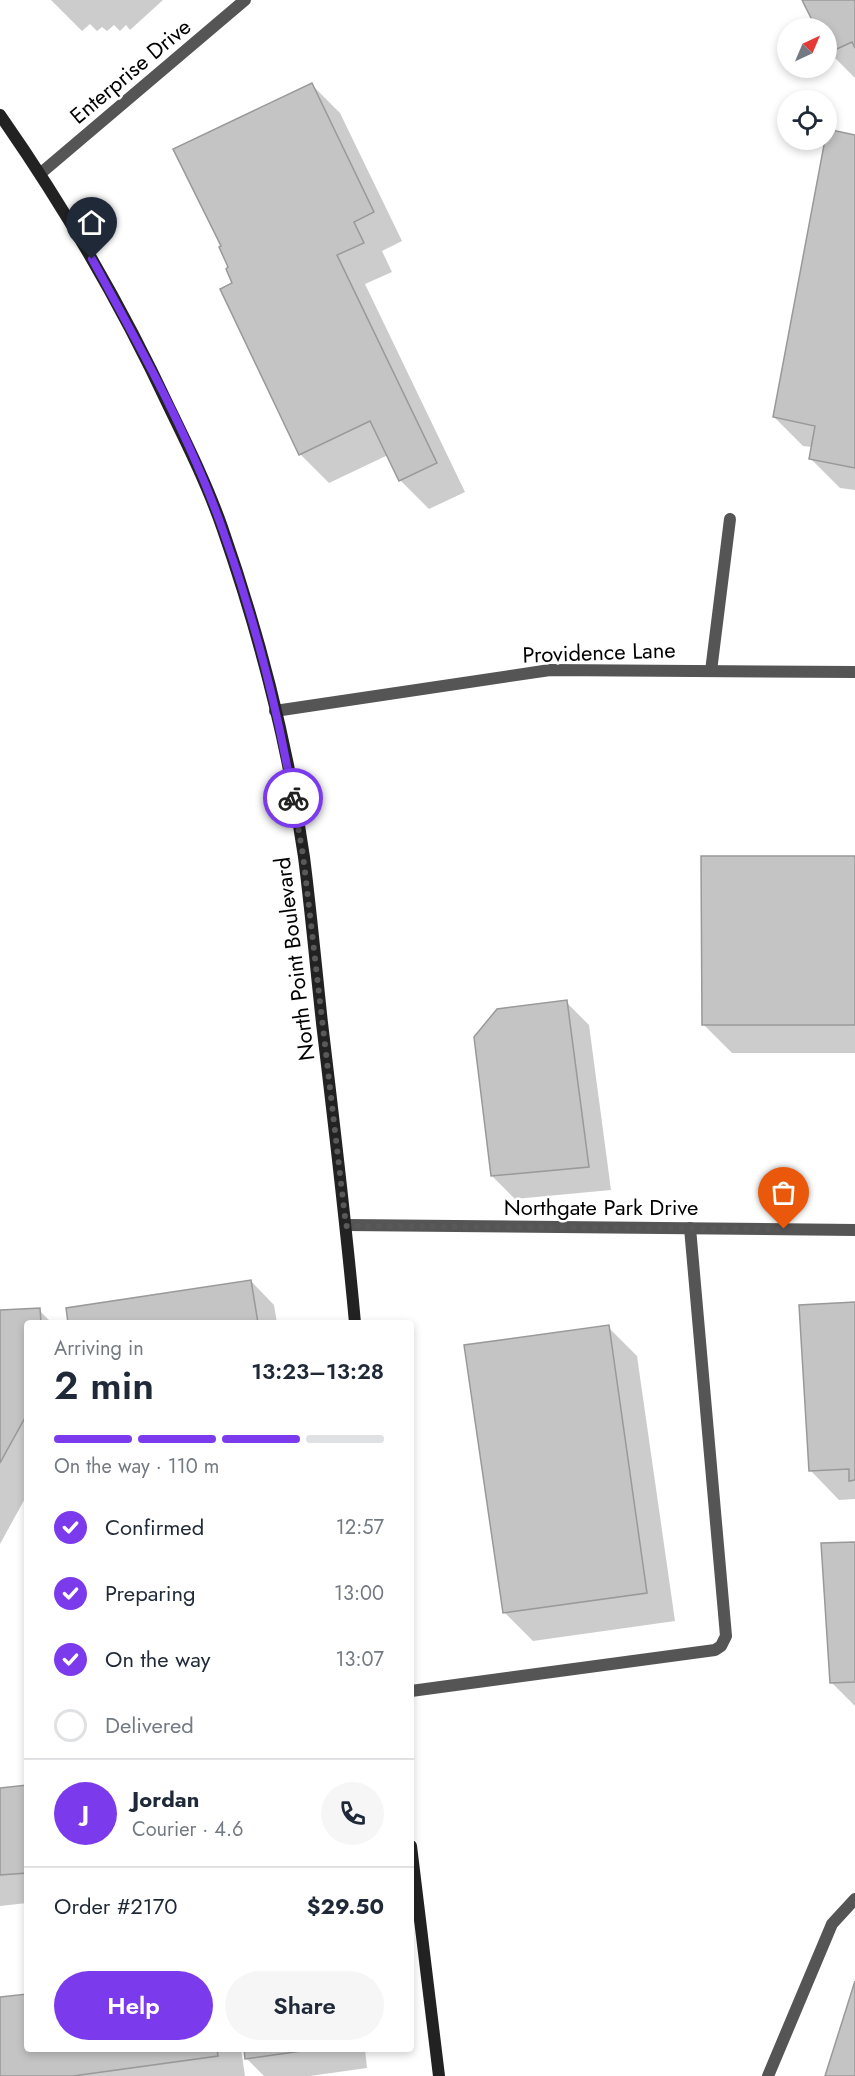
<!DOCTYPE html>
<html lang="en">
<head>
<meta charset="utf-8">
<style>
  body { margin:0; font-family:Jost,sans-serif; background:#f6f6f7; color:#1f2937; height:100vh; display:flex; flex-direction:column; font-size:22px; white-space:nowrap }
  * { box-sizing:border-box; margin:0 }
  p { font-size:20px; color:#747a83 }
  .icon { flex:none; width:33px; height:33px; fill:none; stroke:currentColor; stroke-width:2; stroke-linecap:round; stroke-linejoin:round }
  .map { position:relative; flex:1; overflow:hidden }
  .side { position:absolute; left:24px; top:1320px; width:390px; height:732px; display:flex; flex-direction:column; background:#fff; border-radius:6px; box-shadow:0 3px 9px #0003 }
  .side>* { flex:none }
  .needle { width:39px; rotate:44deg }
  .controls { position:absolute; left:777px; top:18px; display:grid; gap:12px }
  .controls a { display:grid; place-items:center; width:60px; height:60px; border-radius:50%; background:#fff; box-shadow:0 3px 9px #0003; font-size:30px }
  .pin { position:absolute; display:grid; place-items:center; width:51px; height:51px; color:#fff; margin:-62px -26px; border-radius:50% 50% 50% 0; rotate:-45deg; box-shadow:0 0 6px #0007 }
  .pin .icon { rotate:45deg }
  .courier { position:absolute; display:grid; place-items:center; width:60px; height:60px; margin:-30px; border:4px solid #7c3aed; border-radius:50%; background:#fff; color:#222; box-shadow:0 2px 8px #0007 }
  .head em { font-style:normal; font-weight:600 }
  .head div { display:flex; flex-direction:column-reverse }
  .head { display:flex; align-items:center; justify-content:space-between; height:102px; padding:0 30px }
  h1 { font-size:39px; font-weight:600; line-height:45px }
  .bar { display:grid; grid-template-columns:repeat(4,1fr); gap:9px 6px; align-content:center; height:72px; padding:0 30px }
  .bar i { height:8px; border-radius:4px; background:#e0e1e3 }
  .bar .active { background:#7c3aed }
  .bar p { grid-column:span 4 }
  .line { display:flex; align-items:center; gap:15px; padding:0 30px; border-top:2px solid #e0e1e3 }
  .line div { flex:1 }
  .round { display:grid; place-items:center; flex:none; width:63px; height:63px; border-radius:32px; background:#f6f6f7 }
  ol { padding:0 30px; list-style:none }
  li { display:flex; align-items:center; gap:18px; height:66px }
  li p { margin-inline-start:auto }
  li .icon { padding:6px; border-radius:50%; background:#7c3aed; color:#fff; stroke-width:4 }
  li:last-child { color:#747a83 }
  li i { width:33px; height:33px; border:3px solid #e0e1e3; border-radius:50% }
  .cta { display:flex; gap:12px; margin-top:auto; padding:12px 30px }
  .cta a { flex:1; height:69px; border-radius:36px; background:#7c3aed; color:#fff; font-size:24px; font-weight:600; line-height:69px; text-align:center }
  .cta a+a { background:#f6f6f7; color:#1f2937 }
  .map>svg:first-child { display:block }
  .shadow { fill:#0003 }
  .building { fill:#c4c4c4; stroke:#999; stroke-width:1.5 }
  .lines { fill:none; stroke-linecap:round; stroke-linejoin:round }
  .lane { stroke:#555; stroke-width:12 }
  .street { stroke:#555; stroke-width:12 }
  .secondary { stroke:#222; stroke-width:12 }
  .done { stroke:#595959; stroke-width:6; stroke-dasharray:0 10.8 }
  .route { stroke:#7c3aed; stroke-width:8 }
  .labels { text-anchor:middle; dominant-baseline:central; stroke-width:5; stroke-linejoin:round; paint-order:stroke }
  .street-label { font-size:22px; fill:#000; stroke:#fff }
</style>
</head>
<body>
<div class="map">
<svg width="855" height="2076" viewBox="0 0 855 2076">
  <rect width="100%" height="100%" fill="#fff"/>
  <g class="shadow">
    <polygon points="51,0 163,0 130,30 126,25 120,31 114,25 107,31 102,27 97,31 90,24 82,31"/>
    <polygon points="804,0 855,0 855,78 829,52 826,47 826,28 818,28"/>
    <polygon points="311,84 340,113 402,241 382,251 392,272 365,284 465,492 429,509 400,480 388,455 329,483 300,454 234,284"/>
    <polygon points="855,136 855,490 840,488 811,459 813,447 803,446 774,417"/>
    <polygon points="855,857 855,1053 732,1053 703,1024"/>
    <polygon points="566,1002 589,1025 611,1190 515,1199 492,1176"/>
    <polygon points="251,1281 274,1305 277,1323 70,1323"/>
    <polygon points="855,1303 855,1499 839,1500 811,1471"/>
    <polygon points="39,1310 52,1323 27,1323 27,1495 0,1544 0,1312"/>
    <polygon points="608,1327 637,1356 675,1621 533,1641 504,1612"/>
    <polygon points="855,1543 855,1706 832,1683"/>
    <polygon points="27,1787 27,1903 0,1906 0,1789"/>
    <polygon points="27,1995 27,2049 241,2049 245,2076 0,2076 0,1999"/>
    <polygon points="245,2049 365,2049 367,2068 310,2076 264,2076 247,2059"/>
  </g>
  <g class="building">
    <polygon points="802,0 855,0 855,48 852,42 828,53 826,28 816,28"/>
    <polygon points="312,83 374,212 354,222 364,243 337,255 437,463 399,481 370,421 299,455 220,289 232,283 226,269 228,267 219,247 221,246 173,149"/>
    <polygon points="827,129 855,135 855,468 809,459 815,426 773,417"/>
    <polygon points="701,856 855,856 855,1025 702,1025"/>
    <polygon points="567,1000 589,1167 491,1176 474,1037 497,1009"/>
    <polygon points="251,1280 258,1323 68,1323 66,1308"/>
    <polygon points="855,1302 855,1480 849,1481 849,1469 809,1471 799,1305"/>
    <polygon points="40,1308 41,1323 27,1323 27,1414 0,1463 0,1310"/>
    <polygon points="609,1325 647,1593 503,1613 464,1345"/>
    <polygon points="855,1542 855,1682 830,1683 821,1543"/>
    <polygon points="27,1785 27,1873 0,1875 0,1788"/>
    <polygon points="855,1981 855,2076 825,2076"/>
    <polygon points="27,1994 27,2049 217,2049 218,2056 73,2076 0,2076 0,1997"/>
    <polygon points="244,2049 316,2049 245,2059"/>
  </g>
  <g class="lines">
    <g class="lane">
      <polyline points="711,671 730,519"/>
      <polyline points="411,1691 715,1650 721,1646 726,1636 690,1228"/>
      <polyline points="768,2076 832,1924 855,1899"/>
    </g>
    <g class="street">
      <polyline points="41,173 245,0"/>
      <polyline points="275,711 550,670 855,672"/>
      <polyline points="346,1225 855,1230"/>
    </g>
    <g class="secondary">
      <path d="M0 115C65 208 122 306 170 409 189 448 208 487 222 527 259 633 288 745 304 857 311 912 316 968 322 1023 334 1123 346 1223 355 1323"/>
      <polyline points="411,1846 439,2076"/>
    </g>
  </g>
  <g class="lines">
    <polyline class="done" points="293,798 303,855 346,1226 784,1229"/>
    <path class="route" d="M92 259C139 345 188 433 221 525 253 614 277 706 293 798"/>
  </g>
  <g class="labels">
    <g class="street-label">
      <text transform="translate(130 71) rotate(-40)">Enterprise Drive</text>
      <text transform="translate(599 652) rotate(-2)">Providence Lane</text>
      <text transform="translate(294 959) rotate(-97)">North Point Boulevard</text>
      <text x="601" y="1207">Northgate Park Drive</text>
    </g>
  </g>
</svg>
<div class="controls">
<a><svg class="needle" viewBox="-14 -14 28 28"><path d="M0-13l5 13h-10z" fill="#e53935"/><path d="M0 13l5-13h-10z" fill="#747a83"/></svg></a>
<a><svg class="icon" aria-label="locate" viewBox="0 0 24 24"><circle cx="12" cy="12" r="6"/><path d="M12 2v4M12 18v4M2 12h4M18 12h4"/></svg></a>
</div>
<div class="pin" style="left:784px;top:1229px;background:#ea580c"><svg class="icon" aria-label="bag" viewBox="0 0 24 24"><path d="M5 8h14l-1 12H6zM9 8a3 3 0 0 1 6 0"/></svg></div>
<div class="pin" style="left:92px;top:259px;background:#1f2937"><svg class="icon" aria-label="home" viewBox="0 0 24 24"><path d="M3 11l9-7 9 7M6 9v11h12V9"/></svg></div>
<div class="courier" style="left:293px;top:798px"><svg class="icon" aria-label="bike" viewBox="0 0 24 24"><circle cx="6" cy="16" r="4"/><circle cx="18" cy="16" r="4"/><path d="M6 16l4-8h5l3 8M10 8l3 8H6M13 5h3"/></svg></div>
<section class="side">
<div class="head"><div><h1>2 min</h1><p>Arriving in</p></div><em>13:23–13:28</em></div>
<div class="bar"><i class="active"></i><i class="active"></i><i class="active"></i><i></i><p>On the way · 110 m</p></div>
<ol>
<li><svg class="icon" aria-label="check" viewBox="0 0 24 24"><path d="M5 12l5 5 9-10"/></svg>Confirmed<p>12:57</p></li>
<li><svg class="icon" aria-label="check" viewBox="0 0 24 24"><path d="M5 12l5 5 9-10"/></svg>Preparing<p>13:00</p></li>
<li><svg class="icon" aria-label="check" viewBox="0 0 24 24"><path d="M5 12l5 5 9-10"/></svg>On the way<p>13:07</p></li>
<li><i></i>Delivered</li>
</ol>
<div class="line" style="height:108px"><b class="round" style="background:#7c3aed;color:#fff">J</b><div><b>Jordan</b><p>Courier · 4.6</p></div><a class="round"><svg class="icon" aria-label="phone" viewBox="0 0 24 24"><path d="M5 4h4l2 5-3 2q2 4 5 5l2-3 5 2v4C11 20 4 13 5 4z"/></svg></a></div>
<div class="line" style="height:78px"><div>Order #2170</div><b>$29.50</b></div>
<div class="cta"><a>Help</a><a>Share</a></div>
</section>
</div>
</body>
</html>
